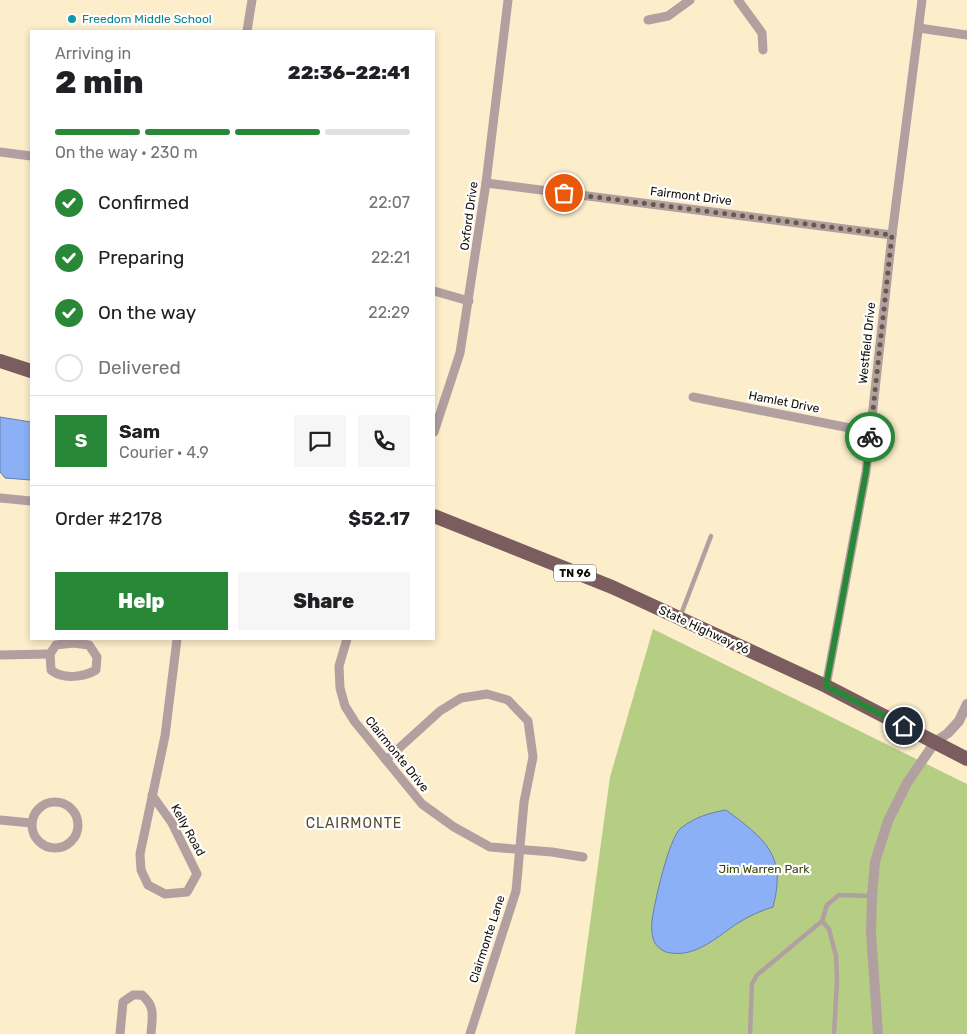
<!DOCTYPE html>
<html lang="en">
<head>
<meta charset="utf-8">
<style>
  body { margin:0; font-family:Rubik,sans-serif; background:#f6f6f6; color:#202124; height:100vh; display:flex; flex-direction:column; font-size:19px; white-space:nowrap }
  * { box-sizing:border-box; margin:0 }
  p { font-size:16px; color:#757577 }
  .icon { flex:none; width:28px; height:28px; fill:none; stroke:currentColor; stroke-width:2; stroke-linecap:round; stroke-linejoin:round }
  .map { position:relative; flex:1; overflow:hidden }
  .details { position:absolute; left:30px; top:30px; width:405px; height:610px; display:flex; flex-direction:column; background:#fff; border-radius:0px; box-shadow:0 2px 8px #0003 }
  .details>* { flex:none }
  .pin { position:absolute; display:grid; place-items:center; width:42px; height:42px; color:#fff; margin:-21px; border:2px solid #fff; border-radius:50%; box-shadow:0 1px 5px #0007 }
  .courier { position:absolute; display:grid; place-items:center; width:50px; height:50px; margin:-25px; border:4px solid #298738; border-radius:50%; background:#fff; color:#222; box-shadow:0 1px 6px #0007 }
  .overview em { font-style:normal; font-weight:800 }
  .overview div { display:flex; flex-direction:column-reverse }
  .overview { display:flex; align-items:center; justify-content:space-between; height:85px; padding:0 25px }
  h1 { font-size:32px; font-weight:800; line-height:38px }
  .bar { display:grid; grid-template-columns:repeat(4,1fr); gap:8px 5px; align-content:center; height:60px; padding:0 25px }
  .bar i { height:6px; border-radius:4px; background:#e0e0e0 }
  .bar .on { background:#298738 }
  .bar p { grid-column:span 4 }
  .line { display:flex; align-items:center; gap:12px; padding:0 25px; border-top:1px solid #e0e0e0 }
  .line div { flex:1 }
  .round { display:grid; place-items:center; flex:none; width:52px; height:52px; border-radius:0px; background:#f6f6f6 }
  ol { padding:0 25px; list-style:none }
  li { display:flex; align-items:center; gap:15px; height:55px }
  li p { margin-inline-start:auto }
  li .icon { padding:5px; border-radius:50%; background:#298738; color:#fff; stroke-width:4 }
  li:last-child { color:#757577 }
  li i { width:28px; height:28px; border:2px solid #e0e0e0; border-radius:50% }
  .action { display:flex; gap:10px; margin-top:auto; padding:10px 25px }
  .action a { flex:1; height:58px; border-radius:0px; background:#298738; color:#fff; font-size:20px; font-weight:800; line-height:58px; text-align:center }
  .action a+a { background:#f6f6f6; color:#202124 }
  .map>svg:first-child { display:block }
  .green { fill:#b5ce84 }
  .water { fill:#8cb0f5; stroke:#677fac }
  .lines { fill:none; stroke-linecap:round; stroke-linejoin:round }
  .service { stroke:#b29fa0; stroke-width:4.5 }
  .minor { stroke:#b29fa0; stroke-width:9 }
  .tertiary { stroke:#b29fa0; stroke-width:10 }
  .primary { stroke:#7c5d5f; stroke-width:14 }
  .done { stroke:#635b48; stroke-width:5; stroke-dasharray:0 9 }
  .route { stroke:#298738; stroke-width:6 }
  .culture-dot { fill:#0f9aa8; stroke:#fff; stroke-width:2 }
  .labels { text-anchor:middle; dominant-baseline:central; stroke-width:4.5; stroke-linejoin:round; paint-order:stroke }
  .shield { fill:#fff; stroke:#58554e; stroke-width:1 }
  .shield-label { font-size:11px; font-weight:bold; fill:#110c02 }
  .culture-label { font-size:12px; fill:#0d838f; stroke:#fff; text-anchor:start }
  .street-label { font-size:12px; fill:#110c02; stroke:#fff }
  .park-label { font-size:12px; fill:#354409; stroke:#fff }
  .neighbourhood-label { font-size:14px; letter-spacing:1px; fill:#564a2c; stroke:#fff }
</style>
</head>
<body>
<div class="map">
<svg width="967" height="1034" viewBox="0 0 967 1034">
  <rect width="100%" height="100%" fill="#fceecb"/>
  <polygon class="green" points="653,629 967,784 967,1034 575,1034 610,777"/>
  <g class="water">
    <polygon points="0,417 31,422 31,480 5,478 0,472"/>
    <path d="M726 810C765 839 787 855 773 907 760 911 749 916 738 923 718 936 697 957 671 953 665 953 658 948 655 943 652 939 651 926 652 921 654 904 669 837 681 828 695 817 709 813 726 810Z"/>
  </g>
  <g class="lines">
    <g class="service">
      <polyline points="680,617 711,536"/>
      <polyline points="822,921 829,929 836,956 837,981 834,1034"/>
      <polyline points="750,1034 752,984 757,975 822,921 827,905 839,895 872,896"/>
    </g>
    <g class="minor">
      <polyline points="738,0 762,33 763,50"/>
      <polyline points="648,20 668,16 690,0"/>
      <polyline points="919,28 967,35"/>
      <polyline points="247,31 252,0"/>
      <polyline points="0,152 31,156"/>
      <polyline points="486,183 892,235"/>
      <polyline points="434,291 469,301"/>
      <polyline points="693,397 870,432"/>
      <polyline points="434,432 460,353 486,183 508,0"/>
      <polyline points="0,498 31,501"/>
      <polyline points="347,639 339,666 340,688 345,706 355,722 422,804 454,827 490,847 552,852 583,857"/>
      <path d="M73 643 89 645 97 657 96 670C84 677 63 680 51 670L50 654 56 645Z"/>
      <polyline points="0,655 50,654"/>
      <polyline points="826,686 866,472 892,235 922,0"/>
      <polyline points="386,760 440,711 461,698 487,694 508,700 528,721 533,757 524,802 516,891 470,1034"/>
      <polyline points="152,795 172,823 197,874 187,892 165,894 148,885 141,870 140,854 165,736 177,639"/>
      <circle cx="55" cy="825" r="23"/>
      <polyline points="0,820 31,823"/>
      <path d="M120 1034 123 1002 133 995H142C156 1007 152 1017 151 1034"/>
    </g>
    <polyline class="tertiary" points="878,1034 871,932 872,896 875,862 888,821 907,783 935,742 948,733 959,721 967,704"/>
    <g class="primary">
      <polyline points="0,361 31,371"/>
      <polyline points="434,516 612,587 826,686 967,759"/>
    </g>
  </g>
  <g class="lines">
    <polyline class="done" points="564,193 892,235 870,437"/>
    <polyline class="route" points="870,437 866,472 826,686 904,726"/>
  </g>
  <circle class="culture-dot" cx="72" cy="19" r="5"/>
  <g class="labels">
    <rect class="shield" x="554" y="564.5" width="42" height="17" rx="4"/>
    <g class="shield-label">
      <text x="575" y="573">TN 96</text>
    </g>
    <g class="culture-label">
      <text x="82" y="19">Freedom Middle School</text>
    </g>
    <g class="street-label">
      <text transform="translate(691 196) rotate(7)">Fairmont Drive</text>
      <text transform="translate(469 216) rotate(-82)">Oxford Drive</text>
      <text transform="translate(867 343) rotate(-84)">Westfield Drive</text>
      <text transform="translate(784 402) rotate(11)">Hamlet Drive</text>
      <text transform="translate(704 630) rotate(25)">State Highway 96</text>
      <text transform="translate(397 754) rotate(51)">Clairmonte Drive</text>
      <text transform="translate(188 830) rotate(61)">Kelly Road</text>
      <text transform="translate(487 939) rotate(-72)">Clairmonte Lane</text>
    </g>
    <g class="park-label">
      <text x="764" y="869">Jim Warren Park</text>
    </g>
    <g class="neighbourhood-label">
      <text x="354" y="823">CLAIRMONTE</text>
    </g>
  </g>
</svg>
<div class="pin" style="left:564px;top:193px;background:#ea580c"><svg class="icon" aria-label="bag" viewBox="0 0 24 24"><path d="M5 8h14l-1 12H6zM9 8a3 3 0 0 1 6 0"/></svg></div>
<div class="pin" style="left:904px;top:726px;background:#1f2937"><svg class="icon" aria-label="home" viewBox="0 0 24 24"><path d="M3 11l9-7 9 7M6 9v11h12V9"/></svg></div>
<div class="courier" style="left:870px;top:437px"><svg class="icon" aria-label="bike" viewBox="0 0 24 24"><circle cx="6" cy="16" r="4"/><circle cx="18" cy="16" r="4"/><path d="M6 16l4-8h5l3 8M10 8l3 8H6M13 5h3"/></svg></div>
<section class="details">
<div class="overview"><div><h1>2 min</h1><p>Arriving in</p></div><em>22:36–22:41</em></div>
<div class="bar"><i class="on"></i><i class="on"></i><i class="on"></i><i></i><p>On the way · 230 m</p></div>
<ol>
<li><svg class="icon" aria-label="check" viewBox="0 0 24 24"><path d="M5 12l5 5 9-10"/></svg>Confirmed<p>22:07</p></li>
<li><svg class="icon" aria-label="check" viewBox="0 0 24 24"><path d="M5 12l5 5 9-10"/></svg>Preparing<p>22:21</p></li>
<li><svg class="icon" aria-label="check" viewBox="0 0 24 24"><path d="M5 12l5 5 9-10"/></svg>On the way<p>22:29</p></li>
<li><i></i>Delivered</li>
</ol>
<div class="line" style="height:90px"><b class="round" style="background:#298738;color:#fff">S</b><div><b>Sam</b><p>Courier · 4.9</p></div><a class="round"><svg class="icon" aria-label="chat" viewBox="0 0 24 24"><path d="M4 5h16v11H9l-5 4z"/></svg></a><a class="round"><svg class="icon" aria-label="phone" viewBox="0 0 24 24"><path d="M5 4h4l2 5-3 2q2 4 5 5l2-3 5 2v4C11 20 4 13 5 4z"/></svg></a></div>
<div class="line" style="height:65px"><div>Order #2178</div><b>$52.17</b></div>
<div class="action"><a>Help</a><a>Share</a></div>
</section>
</div>
</body>
</html>
